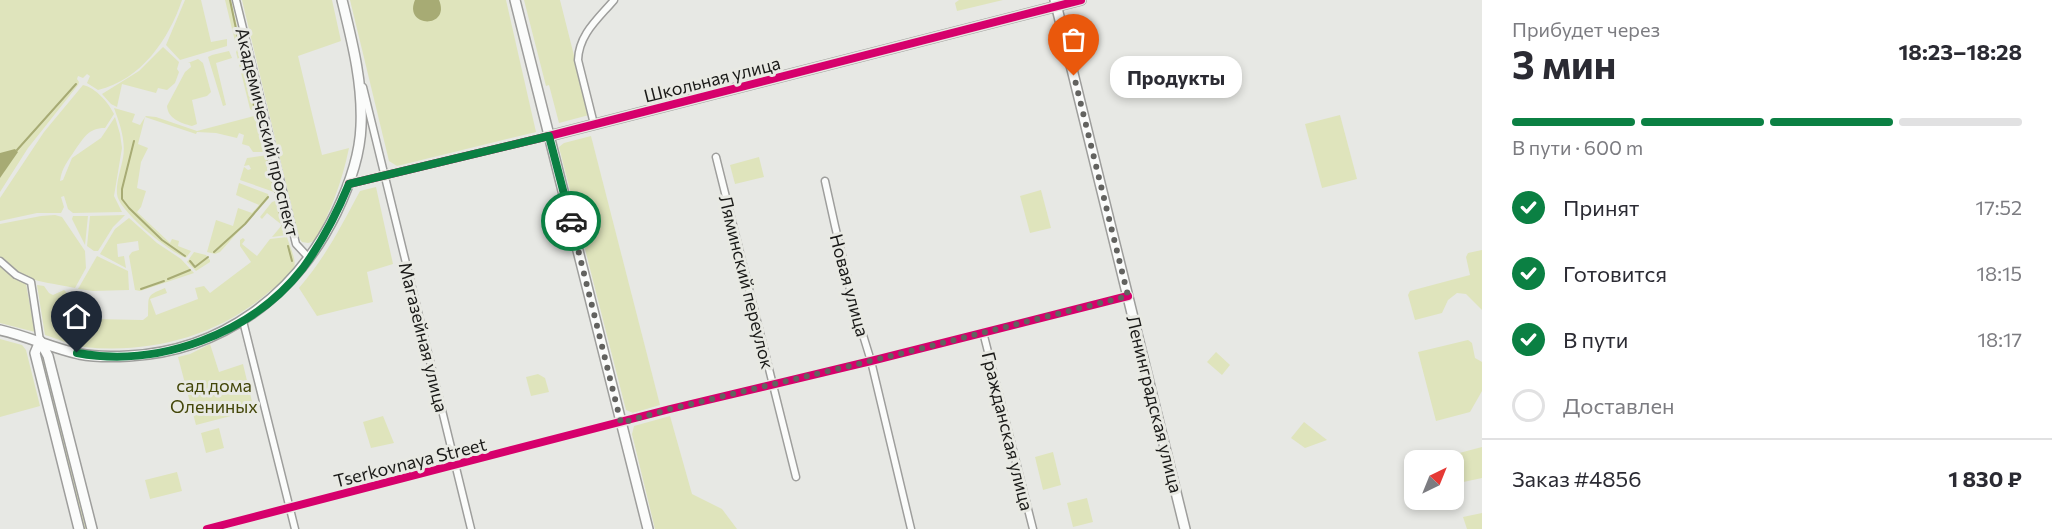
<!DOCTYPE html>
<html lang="ru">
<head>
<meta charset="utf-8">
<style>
  body { margin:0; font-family:Commissioner,sans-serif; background:#f2f2f3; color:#2b2b33; height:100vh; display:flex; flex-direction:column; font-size:22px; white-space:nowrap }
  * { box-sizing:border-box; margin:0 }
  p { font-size:20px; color:#7c7c81 }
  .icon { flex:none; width:33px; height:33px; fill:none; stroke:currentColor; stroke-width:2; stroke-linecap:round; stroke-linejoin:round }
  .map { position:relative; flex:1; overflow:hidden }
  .side { display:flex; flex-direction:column; background:#fff; width:570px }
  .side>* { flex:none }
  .needle { width:39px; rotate:43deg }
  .fabs { position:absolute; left:1404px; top:450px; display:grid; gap:12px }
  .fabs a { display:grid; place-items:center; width:60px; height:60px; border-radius:12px; background:#fff; box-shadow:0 3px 9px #0003; font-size:30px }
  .pin { position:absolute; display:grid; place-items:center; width:51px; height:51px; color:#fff; margin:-62px -26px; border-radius:50% 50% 50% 0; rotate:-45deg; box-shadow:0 0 6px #0007 }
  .pin .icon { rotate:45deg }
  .courier { position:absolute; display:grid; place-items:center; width:60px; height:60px; margin:-30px; border:4px solid #0b8043; border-radius:50%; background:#fff; color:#222; box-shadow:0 2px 8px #0007 }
  .bubble { position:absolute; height:42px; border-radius:18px; background:#fff; box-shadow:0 3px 9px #0003; font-size:20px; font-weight:700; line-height:42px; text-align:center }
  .overview em { font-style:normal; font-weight:700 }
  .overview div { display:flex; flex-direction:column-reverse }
  .overview { display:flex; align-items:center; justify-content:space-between; height:102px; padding:0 30px }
  h1 { font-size:39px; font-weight:700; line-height:45px }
  .bar { display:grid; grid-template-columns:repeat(4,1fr); gap:9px 6px; align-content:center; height:72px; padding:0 30px }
  .bar i { height:8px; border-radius:4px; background:#e1e1e2 }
  .bar .selected { background:#0b8043 }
  .bar p { grid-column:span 4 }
  .line { display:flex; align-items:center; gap:15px; padding:0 30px; border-top:2px solid #e1e1e2 }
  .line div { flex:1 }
  ol { padding:0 30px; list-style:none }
  li { display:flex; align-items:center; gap:18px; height:66px }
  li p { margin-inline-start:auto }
  li .icon { padding:6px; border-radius:50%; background:#0b8043; color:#fff; stroke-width:4 }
  li:last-child { color:#7c7c81 }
  li i { width:33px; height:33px; border:3px solid #e1e1e2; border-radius:50% }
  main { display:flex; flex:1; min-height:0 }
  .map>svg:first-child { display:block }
  .green { fill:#dfe4bc }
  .water { fill:#a7ab74 }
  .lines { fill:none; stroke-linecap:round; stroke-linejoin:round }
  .stream { stroke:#a7ab74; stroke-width:2 }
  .street-casing { stroke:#9e9e9c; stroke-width:9 }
  .secondary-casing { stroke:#9e9e9c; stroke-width:12 }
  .street { stroke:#fbfcfb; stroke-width:6 }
  .secondary { stroke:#fbfcfb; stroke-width:9 }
  .cycleway-casing { stroke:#e8e9e3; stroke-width:11 }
  .cycleway { stroke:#d6006c; stroke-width:8 }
  .done { stroke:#62625f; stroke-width:6; stroke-dasharray:0 10.8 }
  .route { stroke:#0b8043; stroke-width:8 }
  .labels { text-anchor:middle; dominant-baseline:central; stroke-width:6; stroke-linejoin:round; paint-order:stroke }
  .street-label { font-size:18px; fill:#1a1a18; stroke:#e8e9e3 }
  .park-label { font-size:18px; fill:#434609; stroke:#e8e9e3 }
</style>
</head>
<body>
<main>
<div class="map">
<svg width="1482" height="529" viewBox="0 0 1482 529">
  <rect width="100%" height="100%" fill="#e7e8e4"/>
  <g class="green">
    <path d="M0 0H182C169 39 141 80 98 90L87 83 90 76 87 74 83 78 78 76 77 79 79 82 78 85 28 148 0 192Z"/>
    <polygon points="185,0 201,0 211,42 227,39 227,46 180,60 166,45"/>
    <polygon points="225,0 231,0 241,43 236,43 235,41"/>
    <path d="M242 0H332L341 41 298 56 322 155 349 148C342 182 331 210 315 241L308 243 302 242 299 238Z"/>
    <polygon points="350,0 506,0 536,132 397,166 389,161"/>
    <polygon points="524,0 560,0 589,115 559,123 549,85 546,86"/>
    <polygon points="959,0 1003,0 957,11 955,3"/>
    <polygon points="163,47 179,62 177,69 179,72 175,83 167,90 158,88 156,93 122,84 117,107 111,104 102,94 139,71"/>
    <polygon points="242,47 257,111 255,112 250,109 236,52 238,48"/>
    <polygon points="229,51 232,58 216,63 226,105 223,106 208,57 212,55"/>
    <path d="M198 59 203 63 211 92 207 96 192 100 197 124 192 126C181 123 168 119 167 106L185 72 191 67 190 63H188Z"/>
    <path d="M83 85C96 88 108 102 114 114L105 128C88 128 84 138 75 150 68 161 62 167 60 181L63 180 72 158 101 138 115 117 120 134 122 148 114 196 122 212 73 213 68 209 64 196 61 197 64 207 61 213H37L0 221V198L44 132Z"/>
    <path d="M114 108 135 114 132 122 140 125 145 117 146 116 156 117 197 131 258 115 267 152H253L249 146 242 144 244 135 239 133 237 138 216 133 197 132 196 134 145 117 138 144 148 148 141 162 137 188 146 191 141 207 137 212 170 243 172 239 179 241 178 246 191 251 186 258C171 253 118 211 117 194 116 182 121 169 123 158 126 141 120 124 114 108Z"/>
    <polygon points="1340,115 1357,179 1322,188 1305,124"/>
    <polygon points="591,136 660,405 633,413 626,410 559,147 564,143"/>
    <polygon points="268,155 277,193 240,180 244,167 248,170 251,169 249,165 244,166 247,158"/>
    <polygon points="759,157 764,177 735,184 730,165"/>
    <polygon points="239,183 268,194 269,198 220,252 215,254 207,252 216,220 233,226 238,208 252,213 259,205 236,195"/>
    <path d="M376 187 393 264 367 272 373 302 317 316 299 288C327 255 340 228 360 191Z"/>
    <polygon points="1041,190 1051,228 1030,233 1020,196"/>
    <polygon points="278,200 287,235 272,237 282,225 267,213 262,219 260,217 272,202"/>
    <path d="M55 215 62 217 85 251 86 268 75 288C42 281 25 283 0 257V224L41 216Z"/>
    <polygon points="125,215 113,227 98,251 94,251 87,246 90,216"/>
    <polygon points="73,216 88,216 85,245 72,219"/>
    <polygon points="129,218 157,243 181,259 194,273 140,291 135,290 129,256 132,252 139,250 138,241 117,244 118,257 124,256 126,268 100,254 115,229"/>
    <path d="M287 237C289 245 297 260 294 268 290 277 272 289 264 296 215 337 148 354 84 347 71 345 58 339 45 335L37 285 44 286 49 293 53 295 64 290 93 319 143 320 148 316C149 296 145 296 165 288L167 293 150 299 156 315 198 299 195 288 204 286 210 293 251 262 240 246V240L243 238 245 240 242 244 257 256 270 239Z"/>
    <polygon points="1482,250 1482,310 1466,294 1457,293 1448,300 1442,313 1415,320 1408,295 1410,291 1470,275 1466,257 1468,253"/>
    <polygon points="194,252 206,255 210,260 210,262 196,271 187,262"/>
    <polygon points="97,256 128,271 129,290 93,291 78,289"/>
    <polygon points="0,266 9,274 26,284 35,332 0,323"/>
    <polygon points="0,339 22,345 26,350 40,406 0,417"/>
    <polygon points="1468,340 1472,343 1475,358 1482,362 1482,391 1470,412 1436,421 1418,352"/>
    <polygon points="210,344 219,372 243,364 254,410 196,425 178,357 190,354"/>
    <polygon points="1216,352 1230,365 1222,375 1207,362"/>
    <polygon points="45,358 88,529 81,529 39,359"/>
    <polygon points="538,374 545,378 549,392 531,396 526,377"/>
    <polygon points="383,416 394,443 371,448 363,422"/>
    <polygon points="670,416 692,494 722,509 737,529 655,529 632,434 634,426"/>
    <polygon points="1304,422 1327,440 1305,448 1291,438"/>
    <polygon points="219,428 224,448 206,453 201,433"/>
    <polygon points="1482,447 1482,478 1454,484 1454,460 1446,460 1448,456"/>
    <polygon points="1053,452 1061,485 1043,490 1035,457"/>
    <polygon points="177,472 182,491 150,499 145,480"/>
    <polygon points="1087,498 1093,522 1073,527 1067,503"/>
    <polygon points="1482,513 1482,529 1467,529 1463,517"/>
  </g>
  <g class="water">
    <path d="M415 0H439C451 29 403 28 415 0Z"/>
    <polygon points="15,149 18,152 0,178 0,153"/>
  </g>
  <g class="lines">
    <g class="stream">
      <polyline points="230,0 239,43"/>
      <polyline points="241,51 255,110"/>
      <polyline points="257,119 265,150"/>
      <polyline points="134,141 122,189 122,199 129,208 162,240 185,256"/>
      <polyline points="17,150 76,84"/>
      <polyline points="267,157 275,192"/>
      <polyline points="277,202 285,235"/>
      <polyline points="288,246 292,261"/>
      <polyline points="214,252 245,224 268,197"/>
      <polyline points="190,261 195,267 208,257"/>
      <polyline points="168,279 190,270"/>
      <polyline points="141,289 164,281"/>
    </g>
    <defs>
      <g id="street">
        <polyline points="236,0 296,244 309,258"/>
        <polyline points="363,87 471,529"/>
        <path d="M594 124 578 60C579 34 598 19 614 0"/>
        <polyline points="716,157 796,477"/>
        <polyline points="825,181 835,226 854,306 871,361 911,529"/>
        <polyline points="349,184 549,136"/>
        <polyline points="0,261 16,275 31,282 40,341"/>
        <polyline points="243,321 295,529"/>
        <polyline points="983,332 1033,529"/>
        <polyline points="207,529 670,409 871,361 1128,296"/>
      </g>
      <g id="secondary">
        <polyline points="515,0 648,529"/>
        <polyline points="1055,0 1185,529"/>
        <polyline points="549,136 1081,0"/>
        <path d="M0 330C27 336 52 348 79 354 95 357 113 357 129 356 222 351 296 295 336 213 349 186 360 156 361 126 363 83 352 41 342 0"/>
        <polyline points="40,341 48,356 92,529"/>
        <polyline points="40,341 35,353 79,529"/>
      </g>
    </defs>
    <use href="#street" class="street-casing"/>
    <use href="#secondary" class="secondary-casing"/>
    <use href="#street" class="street"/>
    <use href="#secondary" class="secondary"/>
    <defs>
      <g id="cycleway">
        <polyline points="349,184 549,136 1081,0"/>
        <polyline points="207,529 670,409 871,361 1128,296"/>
      </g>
    </defs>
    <use href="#cycleway" class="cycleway-casing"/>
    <use href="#cycleway" class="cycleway"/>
  </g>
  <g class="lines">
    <polyline class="done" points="571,221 621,423 670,409 891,356 1128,296 1074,76"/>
    <path class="route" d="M77 353C158 368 252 334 303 268 322 242 337 213 349 184L549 136 571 221"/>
  </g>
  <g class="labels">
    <g class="street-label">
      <text transform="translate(712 79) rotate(-14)">Школьная улица</text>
      <text transform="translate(268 132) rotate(76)">Академический проспект</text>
      <text transform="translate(747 282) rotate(76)">Ляминский переулок</text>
      <text transform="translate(850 285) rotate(75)">Новая улица</text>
      <text transform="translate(424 337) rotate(76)">Магазейная улица</text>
      <text transform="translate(1155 404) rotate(76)">Ленинградская улица</text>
      <text transform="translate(1008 431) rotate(76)">Гражданская улица</text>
      <text transform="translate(410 462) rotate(-14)">Tserkovnaya Street</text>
    </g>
    <g class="park-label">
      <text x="214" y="385">сад дома<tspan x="214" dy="21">Олениных</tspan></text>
    </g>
  </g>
</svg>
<div class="fabs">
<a><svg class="needle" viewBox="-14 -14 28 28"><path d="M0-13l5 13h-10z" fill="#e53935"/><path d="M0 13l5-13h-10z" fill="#7c7c81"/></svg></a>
</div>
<div class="pin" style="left:1074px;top:76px;background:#ea580c"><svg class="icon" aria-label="bag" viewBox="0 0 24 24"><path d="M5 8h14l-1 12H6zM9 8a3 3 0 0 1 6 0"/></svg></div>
<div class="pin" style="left:77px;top:353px;background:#1f2937"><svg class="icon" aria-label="home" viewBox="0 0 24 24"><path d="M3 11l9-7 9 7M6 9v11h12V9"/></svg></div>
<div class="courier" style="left:571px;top:221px"><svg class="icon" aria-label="car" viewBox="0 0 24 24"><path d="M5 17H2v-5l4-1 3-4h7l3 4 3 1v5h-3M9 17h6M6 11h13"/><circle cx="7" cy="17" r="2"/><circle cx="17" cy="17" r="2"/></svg></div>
<div class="bubble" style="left:1110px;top:56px;width:132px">Продукты</div>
</div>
<section class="side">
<div class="overview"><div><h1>3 мин</h1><p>Прибудет через</p></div><em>18:23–18:28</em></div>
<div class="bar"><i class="selected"></i><i class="selected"></i><i class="selected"></i><i></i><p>В пути · 600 m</p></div>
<ol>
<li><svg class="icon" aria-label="check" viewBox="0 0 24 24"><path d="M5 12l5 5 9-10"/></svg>Принят<p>17:52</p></li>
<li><svg class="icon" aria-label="check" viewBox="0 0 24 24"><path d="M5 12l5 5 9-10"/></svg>Готовится<p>18:15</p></li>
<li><svg class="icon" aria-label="check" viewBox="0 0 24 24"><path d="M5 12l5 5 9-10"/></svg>В пути<p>18:17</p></li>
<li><i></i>Доставлен</li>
</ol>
<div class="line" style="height:78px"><div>Заказ #4856</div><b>1 830 ₽</b></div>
</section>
</main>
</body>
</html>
